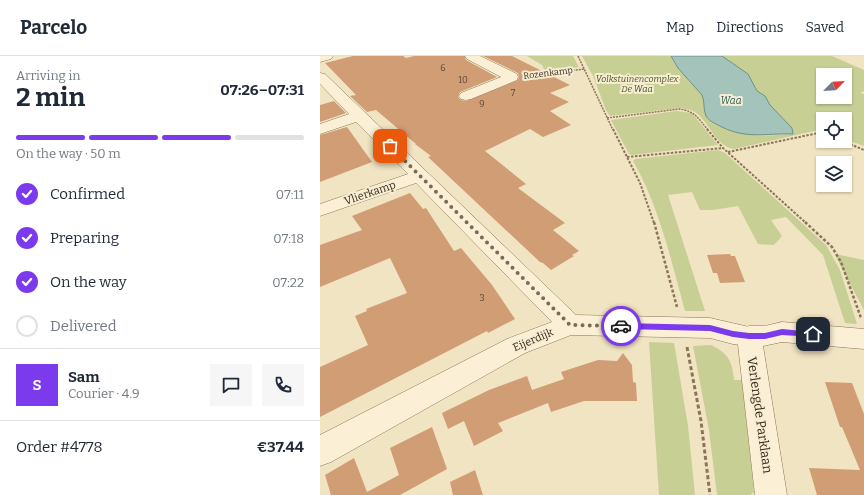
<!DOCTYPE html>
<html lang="en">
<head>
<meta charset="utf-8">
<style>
  body { margin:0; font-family:Bitter,serif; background:#f6f6f7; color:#1f2937; height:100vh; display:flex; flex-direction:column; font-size:15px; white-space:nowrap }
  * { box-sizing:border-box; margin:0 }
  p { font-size:13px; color:#747a83 }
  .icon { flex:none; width:22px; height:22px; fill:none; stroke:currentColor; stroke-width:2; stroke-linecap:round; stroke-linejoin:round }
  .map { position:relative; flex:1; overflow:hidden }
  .side { display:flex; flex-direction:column; background:#fff; width:320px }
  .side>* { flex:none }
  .needle { width:26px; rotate:66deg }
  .controls { position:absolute; left:496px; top:12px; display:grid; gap:8px }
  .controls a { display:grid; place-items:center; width:36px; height:36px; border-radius:0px; background:#fff; box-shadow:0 1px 3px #0004; font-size:20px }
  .pin { position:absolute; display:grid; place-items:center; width:34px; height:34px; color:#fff; margin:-17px; border-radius:8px; box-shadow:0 2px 6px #0006 }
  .courier { position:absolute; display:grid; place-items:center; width:40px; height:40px; margin:-20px; border:3px solid #7c3aed; border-radius:50%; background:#fff; color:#222; box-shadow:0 1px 5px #0007 }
  .summary em { font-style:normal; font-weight:700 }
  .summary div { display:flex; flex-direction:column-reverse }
  .summary { display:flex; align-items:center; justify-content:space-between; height:68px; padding:0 16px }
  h1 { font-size:26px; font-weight:700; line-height:30px }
  .bar { display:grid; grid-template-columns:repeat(4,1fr); gap:6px 4px; align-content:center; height:48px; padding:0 16px }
  .bar i { height:5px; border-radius:3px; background:#e0e1e3 }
  .bar .on { background:#7c3aed }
  .bar p { grid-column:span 4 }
  .line { display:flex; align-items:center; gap:10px; padding:0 16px; border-top:1px solid #e0e1e3 }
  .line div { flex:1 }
  .round { display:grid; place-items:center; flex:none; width:42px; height:42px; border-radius:0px; background:#f6f6f7 }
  ol { padding:0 16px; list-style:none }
  li { display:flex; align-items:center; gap:12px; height:44px }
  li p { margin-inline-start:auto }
  li .icon { padding:4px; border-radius:50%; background:#7c3aed; color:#fff; stroke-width:4 }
  li:last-child { color:#747a83 }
  li i { width:22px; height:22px; border:2px solid #e0e1e3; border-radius:50% }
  header { display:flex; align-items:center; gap:24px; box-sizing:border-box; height:56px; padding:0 20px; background:#fff; border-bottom:1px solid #e0e1e3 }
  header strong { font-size:19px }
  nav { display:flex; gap:22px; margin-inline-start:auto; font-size:14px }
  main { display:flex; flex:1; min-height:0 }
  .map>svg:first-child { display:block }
  .green { fill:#c7cf95; fill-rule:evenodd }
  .water { fill:#a4c3ba; stroke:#6b9289 }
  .building { fill:#d19d75 }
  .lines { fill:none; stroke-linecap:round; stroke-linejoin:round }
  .minor-casing { stroke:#8b7458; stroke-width:1 }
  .tertiary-casing { stroke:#8b7458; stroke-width:1 }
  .path-far3 { stroke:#8b7458; stroke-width:1.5; stroke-dasharray:2 1; stroke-linecap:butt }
  .path-far2 { stroke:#8b7458; stroke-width:2; stroke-dasharray:2.5 1.5; stroke-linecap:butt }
  .path-far1 { stroke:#8b7458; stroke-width:2.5; stroke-dasharray:3 2; stroke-linecap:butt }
  .path { stroke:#8b7458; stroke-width:3; stroke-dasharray:4 2.5; stroke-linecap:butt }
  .minor { fill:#fbf0d5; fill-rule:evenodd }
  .tertiary { fill:#fbf0d5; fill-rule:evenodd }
  .route { fill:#7c3aed }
  .done { stroke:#7a6c57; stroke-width:4; stroke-dasharray:0 7.2 }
  .labels { text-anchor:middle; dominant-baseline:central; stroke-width:4; stroke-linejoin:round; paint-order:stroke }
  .number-label { font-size:9px; fill:#604833 }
  .far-street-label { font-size:9px; fill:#3a2c1d; stroke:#f7edd2 }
  .far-park-label { font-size:9px; font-style:italic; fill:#495822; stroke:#f7edd2 }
  .far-water-label { font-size:10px; font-style:italic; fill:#2b5b59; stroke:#f7edd2 }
  .street-label { font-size:11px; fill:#3a2c1d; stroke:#f7edd2 }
  .near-street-label { font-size:13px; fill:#3a2c1d; stroke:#f7edd2 }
</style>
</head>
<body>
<header>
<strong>Parcelo</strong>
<nav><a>Map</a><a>Directions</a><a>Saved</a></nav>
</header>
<main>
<section class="side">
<div class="summary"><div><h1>2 min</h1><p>Arriving in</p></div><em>07:26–07:31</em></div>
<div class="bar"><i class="on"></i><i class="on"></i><i class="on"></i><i></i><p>On the way · 50 m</p></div>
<ol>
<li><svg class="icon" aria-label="check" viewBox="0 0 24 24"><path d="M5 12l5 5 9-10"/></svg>Confirmed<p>07:11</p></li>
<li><svg class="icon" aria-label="check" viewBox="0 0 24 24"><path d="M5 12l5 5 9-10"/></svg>Preparing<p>07:18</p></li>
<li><svg class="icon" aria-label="check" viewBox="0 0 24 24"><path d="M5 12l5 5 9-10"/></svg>On the way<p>07:22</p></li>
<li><i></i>Delivered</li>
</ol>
<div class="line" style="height:72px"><b class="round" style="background:#7c3aed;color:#fff">S</b><div><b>Sam</b><p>Courier · 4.9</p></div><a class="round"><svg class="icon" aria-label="chat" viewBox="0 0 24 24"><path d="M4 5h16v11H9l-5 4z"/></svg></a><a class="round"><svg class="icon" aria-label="phone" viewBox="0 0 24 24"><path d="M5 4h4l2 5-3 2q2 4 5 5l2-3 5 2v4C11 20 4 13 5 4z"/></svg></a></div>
<div class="line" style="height:52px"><div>Order #4778</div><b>€37.44</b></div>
</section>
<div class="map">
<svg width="544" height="439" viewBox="0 0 544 439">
  <rect width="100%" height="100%" fill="#f1e4c2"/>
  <g class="green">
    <polygon points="207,0 253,0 259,11 225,15 222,9"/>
    <path d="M262 0H351L358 12 382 39C385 45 383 54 386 60 388 64 394 67 398 69 422 82 447 80 473 78L472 72 450 49 445 40 437 35 428 18 402 0H512L544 14V35L540 37 544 38V90L525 83V63H503V73L414 93C395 91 387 61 373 55 369 53 364 53 360 52L290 60 286 54 273 20ZM503 19H525V41H503Z"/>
    <polygon points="356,55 372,57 398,89 312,99 309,98 291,64"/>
    <path d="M398 94 405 97 506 189 520 214 537 268 525 267 503 199 466 161 451 164 462 180 454 189 438 188 418 150 393 154H380L372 136 348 139 385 255H365C351 204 339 150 313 105L315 103Z"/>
    <polygon points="515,198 544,204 544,254 517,203"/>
    <polygon points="329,286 354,287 368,370 375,439 339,439"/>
    <path d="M391 289C409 298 412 305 414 324H422L434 436 430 439H397L389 374 373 290Z"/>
  </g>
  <path class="water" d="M351 0H402L428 18 437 35 445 40 450 49 472 72 473 78C445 77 425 84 398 69 394 67 388 64 386 60 383 54 385 45 382 39L358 12Z"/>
  <g class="building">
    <polygon points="33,0 83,0 86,2 94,0 144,0 146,4 177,21 140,36 138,41 141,44 146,45 198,24 199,21 198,17 163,0 192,0 250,29 230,37 249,46 230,55 251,69 223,81 210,73 165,95 206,128 198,132 245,167 233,174 259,195 252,199 254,200 231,214 223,207 220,206 108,101 111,100 95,88 96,88 56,54 47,56 30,40 36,39 5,7"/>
    <polygon points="14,45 26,57 0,66 0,49"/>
    <polygon points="27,71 52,106 0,126 0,79"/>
    <polygon points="90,137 103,153 106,152 134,195 141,192 172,229 195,263 168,277 167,275 0,361 0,311 48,289 35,260 47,255 46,253 87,237 70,202 0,231 0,189 42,174 32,160"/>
    <polygon points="410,198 411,200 415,200 425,226 400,227 397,217 393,217 387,199"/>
    <polygon points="303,297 312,309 313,326 316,327 317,345 264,345 231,356 228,347 178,367 183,375 154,390 144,365 128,373 122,357 169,334 207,320 212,334 244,323 241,316 278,304 297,305"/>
    <polygon points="505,326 532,327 544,358 544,439 497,439 489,412 540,414 522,371 520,371"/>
    <polygon points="112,371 127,413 80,439 11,439 5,419 34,402 47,436 79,419 70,392"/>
    <polygon points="155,414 163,439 133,439 130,426"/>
  </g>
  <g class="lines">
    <defs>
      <g id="minor">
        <polygon points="0,0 13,0 11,3 0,6"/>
        <polygon points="145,0 160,0 197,18 198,21 197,24 151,43 146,44 141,43 139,40 141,37 181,21 147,3"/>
        <polygon points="0,17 5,18 256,259 390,262 438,273 441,280 438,287 429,290 413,288 390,282 251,279 205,297 11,406 0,410 0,379 187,283 232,266 96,127 0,160 0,148 88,118 36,66 0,78 0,68 29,58 0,28"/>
      </g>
      <polygon id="tertiary" points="462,266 544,273 544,293 462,286 443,290 467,439 435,439 417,280 420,273 429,270 445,270"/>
    </defs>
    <use href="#minor" class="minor-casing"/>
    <use href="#tertiary" class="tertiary-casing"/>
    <g class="path-far3">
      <polyline points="258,0 293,74"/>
      <polyline points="208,19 265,13"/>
      <path d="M287 62 359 53C375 55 378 62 388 74"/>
    </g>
    <g class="path-far2">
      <polyline points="293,73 320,127 334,167"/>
      <polyline points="387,73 403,92 486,167"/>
      <polyline points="523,85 544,94"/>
      <polyline points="408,96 503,76"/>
      <polyline points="307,101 403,92"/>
    </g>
    <g class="path-far1">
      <polyline points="334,166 357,251"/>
      <polyline points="485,166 512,191 521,206 541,262"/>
    </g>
    <polyline class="path" points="367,291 381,365 390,439"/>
    <use href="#minor" class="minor"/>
    <use href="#tertiary" class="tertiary"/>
  </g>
  <polygon class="route" points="301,267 390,269 413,275 429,277 445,277 462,273 493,276 496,278 493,281 462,279 445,283 429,283 413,281 390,275 301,273 298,270"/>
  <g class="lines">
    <polyline class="done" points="70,90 250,269 301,270"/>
  </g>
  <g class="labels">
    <g class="number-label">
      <text x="123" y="12">6</text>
      <text x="143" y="24">10</text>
      <text x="193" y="37">7</text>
      <text x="162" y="48">9</text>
      <text x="162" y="242">3</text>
    </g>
    <g class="far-street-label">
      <text transform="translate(228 17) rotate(-7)">Rozenkamp</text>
    </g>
    <g class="far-park-label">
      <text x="317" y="23">Volkstuinencomplex<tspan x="317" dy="10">De Waa</tspan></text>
    </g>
    <g class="far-water-label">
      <text x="411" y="45">Waa</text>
    </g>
    <g class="street-label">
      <text transform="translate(50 137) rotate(-19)">Vlierkamp</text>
      <text transform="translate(213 284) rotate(-23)">Eijerdijk</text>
    </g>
    <g class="near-street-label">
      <text transform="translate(440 359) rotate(82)">Verlengde Parklaan</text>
    </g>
  </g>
</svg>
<div class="controls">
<a><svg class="needle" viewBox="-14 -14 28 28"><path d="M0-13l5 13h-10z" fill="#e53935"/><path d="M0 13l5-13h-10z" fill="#747a83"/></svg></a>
<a><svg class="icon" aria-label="locate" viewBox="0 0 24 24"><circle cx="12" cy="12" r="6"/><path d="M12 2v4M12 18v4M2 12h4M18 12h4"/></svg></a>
<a><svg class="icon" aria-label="layers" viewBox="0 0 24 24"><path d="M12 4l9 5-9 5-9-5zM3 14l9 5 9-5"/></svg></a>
</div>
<div class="pin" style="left:70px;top:90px;background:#ea580c"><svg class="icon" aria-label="bag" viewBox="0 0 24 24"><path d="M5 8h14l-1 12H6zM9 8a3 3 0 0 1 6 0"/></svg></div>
<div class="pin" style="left:493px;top:278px;background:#1f2937"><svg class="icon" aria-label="home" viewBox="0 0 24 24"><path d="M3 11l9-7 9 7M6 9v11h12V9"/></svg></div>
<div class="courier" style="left:301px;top:270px"><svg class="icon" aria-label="car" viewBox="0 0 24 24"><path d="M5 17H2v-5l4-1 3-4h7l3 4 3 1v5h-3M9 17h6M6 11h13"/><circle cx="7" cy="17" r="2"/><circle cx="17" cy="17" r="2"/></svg></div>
</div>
</main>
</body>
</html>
